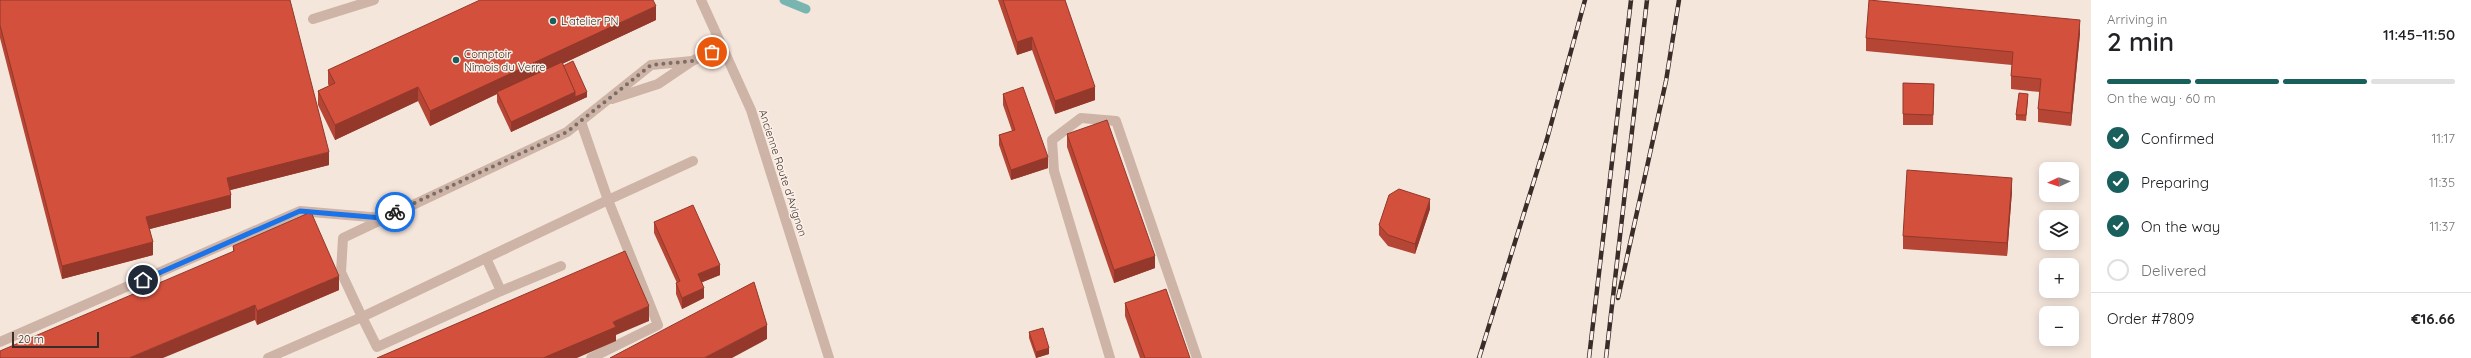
<!DOCTYPE html>
<html lang="en">
<head>
<meta charset="utf-8">
<style>
  body { margin:0; font-family:Quicksand,sans-serif; background:#f6f6f6; color:#202124; height:100vh; display:flex; flex-direction:column; font-size:15px; white-space:nowrap }
  * { box-sizing:border-box; margin:0 }
  p { font-size:13px; color:#757577 }
  .icon { flex:none; width:22px; height:22px; fill:none; stroke:currentColor; stroke-width:2; stroke-linecap:round; stroke-linejoin:round }
  .map { position:relative; flex:1; overflow:hidden }
  .sheet { display:flex; flex-direction:column; background:#fff; width:380px }
  .sheet>* { flex:none }
  .needle { width:26px; rotate:266deg }
  .controls { position:absolute; left:2039px; top:162px; display:grid; gap:8px }
  .controls a { display:grid; place-items:center; width:40px; height:40px; border-radius:8px; background:#fff; box-shadow:0 2px 10px #0003; font-size:20px }
  .scale { position:absolute; left:12px; bottom:10px; width:87px; box-sizing:border-box; padding-left:4px; border:2px solid #3a2c28; border-top:0; font-size:11px; line-height:14px; white-space:nowrap; color:#3a2c28; -webkit-text-stroke:3px #fcf1e9; paint-order:stroke }
  .pin { position:absolute; display:grid; place-items:center; width:34px; height:34px; color:#fff; margin:-17px; border:2px solid #fff; border-radius:50%; box-shadow:0 1px 4px #0007 }
  .courier { position:absolute; display:grid; place-items:center; width:40px; height:40px; margin:-20px; border:3px solid #1a73e8; border-radius:50%; background:#fff; color:#222; box-shadow:0 1px 5px #0007 }
  .head em { font-style:normal; font-weight:600 }
  .head div { display:flex; flex-direction:column-reverse }
  .head { display:flex; align-items:center; justify-content:space-between; height:68px; padding:0 16px }
  h1 { font-size:26px; font-weight:600; line-height:30px }
  .bar { display:grid; grid-template-columns:repeat(4,1fr); gap:6px 4px; align-content:center; height:48px; padding:0 16px }
  .bar i { height:5px; border-radius:3px; background:#e0e0e0 }
  .bar .selected { background:#19605d }
  .bar p { grid-column:span 4 }
  .line { display:flex; align-items:center; gap:10px; padding:0 16px; border-top:1px solid #e0e0e0 }
  .line div { flex:1 }
  ol { padding:0 16px; list-style:none }
  li { display:flex; align-items:center; gap:12px; height:44px }
  li p { margin-inline-start:auto }
  li .icon { padding:4px; border-radius:50%; background:#19605d; color:#fff; stroke-width:4 }
  li:last-child { color:#757577 }
  li i { width:22px; height:22px; border:2px solid #e0e0e0; border-radius:50% }
  main { display:flex; flex:1; min-height:0 }
  .map>svg:first-child { display:block }
  .lines { fill:none; stroke-linecap:round; stroke-linejoin:round }
  .stream { stroke:#78b5b1; stroke-width:9 }
  .service { stroke:#ceb4a6; stroke-width:10 }
  .minor { stroke:#ceb4a6; stroke-width:10 }
  .rail-casing { stroke:#3a2c28; stroke-width:4.5 }
  .rail { stroke:#fcf1e9; stroke-width:3; stroke-dasharray:9; stroke-linecap:butt }
  .wall { fill:#b54534 }
  .shaded-wall { fill:#93382a }
  .building { fill:#d2503c; stroke:#93382a }
  .done { stroke:#7b6d67; stroke-width:4; stroke-dasharray:0 7.2 }
  .route { stroke:#1a73e8; stroke-width:5 }
  .poi-dot { fill:#19605d; stroke:#fcf1e9; stroke-width:1.5 }
  .labels { text-anchor:middle; dominant-baseline:central; stroke-width:3; stroke-linejoin:round; paint-order:stroke }
  .poi-label { font-size:11px; fill:#3a2c28; stroke:#fcf1e9; text-anchor:start }
  .street-label { font-size:11px; fill:#3a2c28; stroke:#fcf1e9 }
</style>
</head>
<body>
<main>
<div class="map">
<svg width="2091" height="358" viewBox="0 0 2091 358">
  <rect width="100%" height="100%" fill="#f5e6dc"/>
  <g class="lines">
    <polyline class="stream" points="784,0 806,9"/>
    <g class="service">
      <polyline points="313,19 374,0"/>
      <polyline points="612,99 658,84 692,61 722,47"/>
      <polyline points="581,122 608,200 362,317 341,272 343,238 567,132 651,65 692,61"/>
      <polyline points="501,291 561,266"/>
      <polyline points="0,342 300,211 382,218"/>
      <polyline points="268,358 362,317 377,347 501,291 486,258"/>
      <polyline points="591,358 658,325 608,200 693,161"/>
      <polyline points="1110,358 1054,171 1052,140 1081,118 1116,121 1197,358"/>
    </g>
    <polyline class="minor" points="701,0 751,110 829,358"/>
    <defs>
      <g id="rail">
        <polyline points="1618,298 1666,81 1679,0"/>
        <polyline points="1479,358 1547,139 1585,0"/>
        <polyline points="1589,358 1631,0"/>
        <polyline points="1606,358 1647,0"/>
      </g>
    </defs>
    <use href="#rail" class="rail-casing"/>
    <use href="#rail" class="rail"/>
  </g>
  <g class="wall">
    <polygon points="0,0 329,165 230,190 231,208 150,229 153,255 62,279 0,38"/>
    <polygon points="998,0 1065,0 1095,100 1055,114 1032,50 1017,55"/>
    <polygon points="656,20 562,64 587,97 511,132 497,102 497,94 430,126 418,101 335,140 318,105 318,91 329,86 328,84 328,70"/>
    <polygon points="2080,33 2071,126 2038,122 2038,109 2040,92 2011,89 2011,76 2012,65 1866,51 1866,38"/>
    <polygon points="1903,83 1934,84 1933,125 1903,125"/>
    <polygon points="1003,94 1048,168 1011,180 999,145 999,135 1012,131 1003,105"/>
    <polygon points="2028,100 2026,121 2016,120 2016,115"/>
    <polygon points="1067,134 1155,268 1114,283 1067,147"/>
    <polygon points="2012,191 2007,256 1903,249 1903,236"/>
    <polygon points="1430,209 1415,254 1388,246 1379,235 1379,225"/>
    <polygon points="654,222 720,275 702,282 704,298 682,309 676,294 676,283 677,283 654,233"/>
    <polygon points="233,246 339,290 257,325 255,320 233,252"/>
    <polygon points="1125,303 1190,358 1140,358 1125,316"/>
    <polygon points="1029,332 1049,354 1036,358 1029,338"/>
  </g>
  <g class="shaded-wall">
    <polygon points="656,6 656,20 498,94 497,92 497,94 430,126 430,111"/>
    <polygon points="2080,20 2080,33 2071,126 2071,113"/>
    <polygon points="1032,37 1032,50 1017,55 1017,42"/>
    <polygon points="418,87 418,101 335,140 335,125"/>
    <polygon points="1095,87 1095,100 1055,114 1055,101"/>
    <polygon points="575,92 587,92 587,97 511,132 511,122"/>
    <polygon points="329,152 329,165 227,191 227,178"/>
    <polygon points="1048,157 1048,168 1011,180 1011,170"/>
    <polygon points="2012,178 2012,191 2007,256 2007,243"/>
    <polygon points="231,195 231,208 146,230 146,217"/>
    <polygon points="1430,199 1430,209 1415,254 1415,244"/>
    <polygon points="153,242 153,255 62,279 62,266"/>
    <polygon points="1155,256 1155,268 1114,283 1114,270"/>
    <polygon points="720,265 720,275 698,284 698,274"/>
    <polygon points="339,276 339,290 257,325 257,311"/>
    <polygon points="704,288 704,298 682,309 682,298"/>
    <polygon points="255,305 255,320 163,358 129,358"/>
    <polygon points="649,306 649,321 616,335 616,341 577,358 543,358 613,322"/>
    <polygon points="767,325 767,339 732,358 704,358"/>
    <polygon points="1049,348 1049,354 1036,358 1036,352"/>
  </g>
  <g class="building">
    <polygon points="0,0 290,0 329,152 227,178 231,195 146,217 153,242 62,266 0,25"/>
    <polygon points="480,0 653,0 656,6 430,111 418,87 335,125 318,91 335,83 328,70"/>
    <polygon points="1003,0 1065,0 1095,87 1055,101 1032,37 1017,42"/>
    <polygon points="1869,0 2080,20 2071,113 2038,109 2041,79 2011,76 2013,52 1866,38"/>
    <polygon points="573,61 587,92 575,97 575,92 563,66"/>
    <polygon points="562,62 575,92 511,122 497,92"/>
    <polygon points="1903,83 1934,84 1933,115 1903,114"/>
    <polygon points="1023,87 1048,157 1011,170 999,135 1015,130 1003,94"/>
    <polygon points="2019,93 2028,94 2026,115 2016,115"/>
    <polygon points="1107,120 1155,256 1114,270 1067,134"/>
    <polygon points="1907,170 2012,178 2007,243 1903,236"/>
    <polygon points="1399,189 1430,199 1415,244 1388,235 1379,225 1389,195"/>
    <polygon points="693,205 720,265 698,274 704,288 682,298 676,283 680,281 654,222"/>
    <polygon points="311,212 339,276 257,311 255,305 129,358 0,358 0,351 234,251 233,246"/>
    <polygon points="625,251 649,306 613,322 616,327 543,358 377,358"/>
    <polygon points="754,282 767,325 704,358 610,358"/>
    <polygon points="1166,289 1190,358 1145,358 1125,303"/>
    <polygon points="1043,328 1049,348 1036,352 1029,332"/>
  </g>
  <g class="lines">
    <polyline class="done" points="395,212 567,132 651,65 692,61 712,52"/>
    <polyline class="route" points="143,280 300,211 382,218 395,212"/>
  </g>
  <g class="poi-dot">
    <circle cx="553" cy="21" r="4"/>
    <circle cx="456" cy="60" r="4"/>
  </g>
  <g class="labels">
    <g class="poi-label">
      <text x="561" y="21">L'atelier PN</text>
      <text x="464" y="54">Comptoir<tspan x="464" dy="13">Nîmois du Verre</tspan></text>
    </g>
    <g class="street-label">
      <text transform="translate(783 173) rotate(72)">Ancienne Route d'Avignon</text>
    </g>
  </g>
</svg>
<div class="controls">
<a><svg class="needle" viewBox="-14 -14 28 28"><path d="M0-13l5 13h-10z" fill="#e53935"/><path d="M0 13l5-13h-10z" fill="#757577"/></svg></a>
<a><svg class="icon" aria-label="layers" viewBox="0 0 24 24"><path d="M12 4l9 5-9 5-9-5zM3 14l9 5 9-5"/></svg></a>
<a>+</a>
<a>−</a>
</div>
<div class="scale">20 m</div>
<div class="pin" style="left:712px;top:52px;background:#ea580c"><svg class="icon" aria-label="bag" viewBox="0 0 24 24"><path d="M5 8h14l-1 12H6zM9 8a3 3 0 0 1 6 0"/></svg></div>
<div class="pin" style="left:143px;top:280px;background:#1f2937"><svg class="icon" aria-label="home" viewBox="0 0 24 24"><path d="M3 11l9-7 9 7M6 9v11h12V9"/></svg></div>
<div class="courier" style="left:395px;top:212px"><svg class="icon" aria-label="bike" viewBox="0 0 24 24"><circle cx="6" cy="16" r="4"/><circle cx="18" cy="16" r="4"/><path d="M6 16l4-8h5l3 8M10 8l3 8H6M13 5h3"/></svg></div>
</div>
<section class="sheet">
<div class="head"><div><h1>2 min</h1><p>Arriving in</p></div><em>11:45–11:50</em></div>
<div class="bar"><i class="selected"></i><i class="selected"></i><i class="selected"></i><i></i><p>On the way · 60 m</p></div>
<ol>
<li><svg class="icon" aria-label="check" viewBox="0 0 24 24"><path d="M5 12l5 5 9-10"/></svg>Confirmed<p>11:17</p></li>
<li><svg class="icon" aria-label="check" viewBox="0 0 24 24"><path d="M5 12l5 5 9-10"/></svg>Preparing<p>11:35</p></li>
<li><svg class="icon" aria-label="check" viewBox="0 0 24 24"><path d="M5 12l5 5 9-10"/></svg>On the way<p>11:37</p></li>
<li><i></i>Delivered</li>
</ol>
<div class="line" style="height:52px"><div>Order #7809</div><b>€16.66</b></div>
</section>
</main>
</body>
</html>
